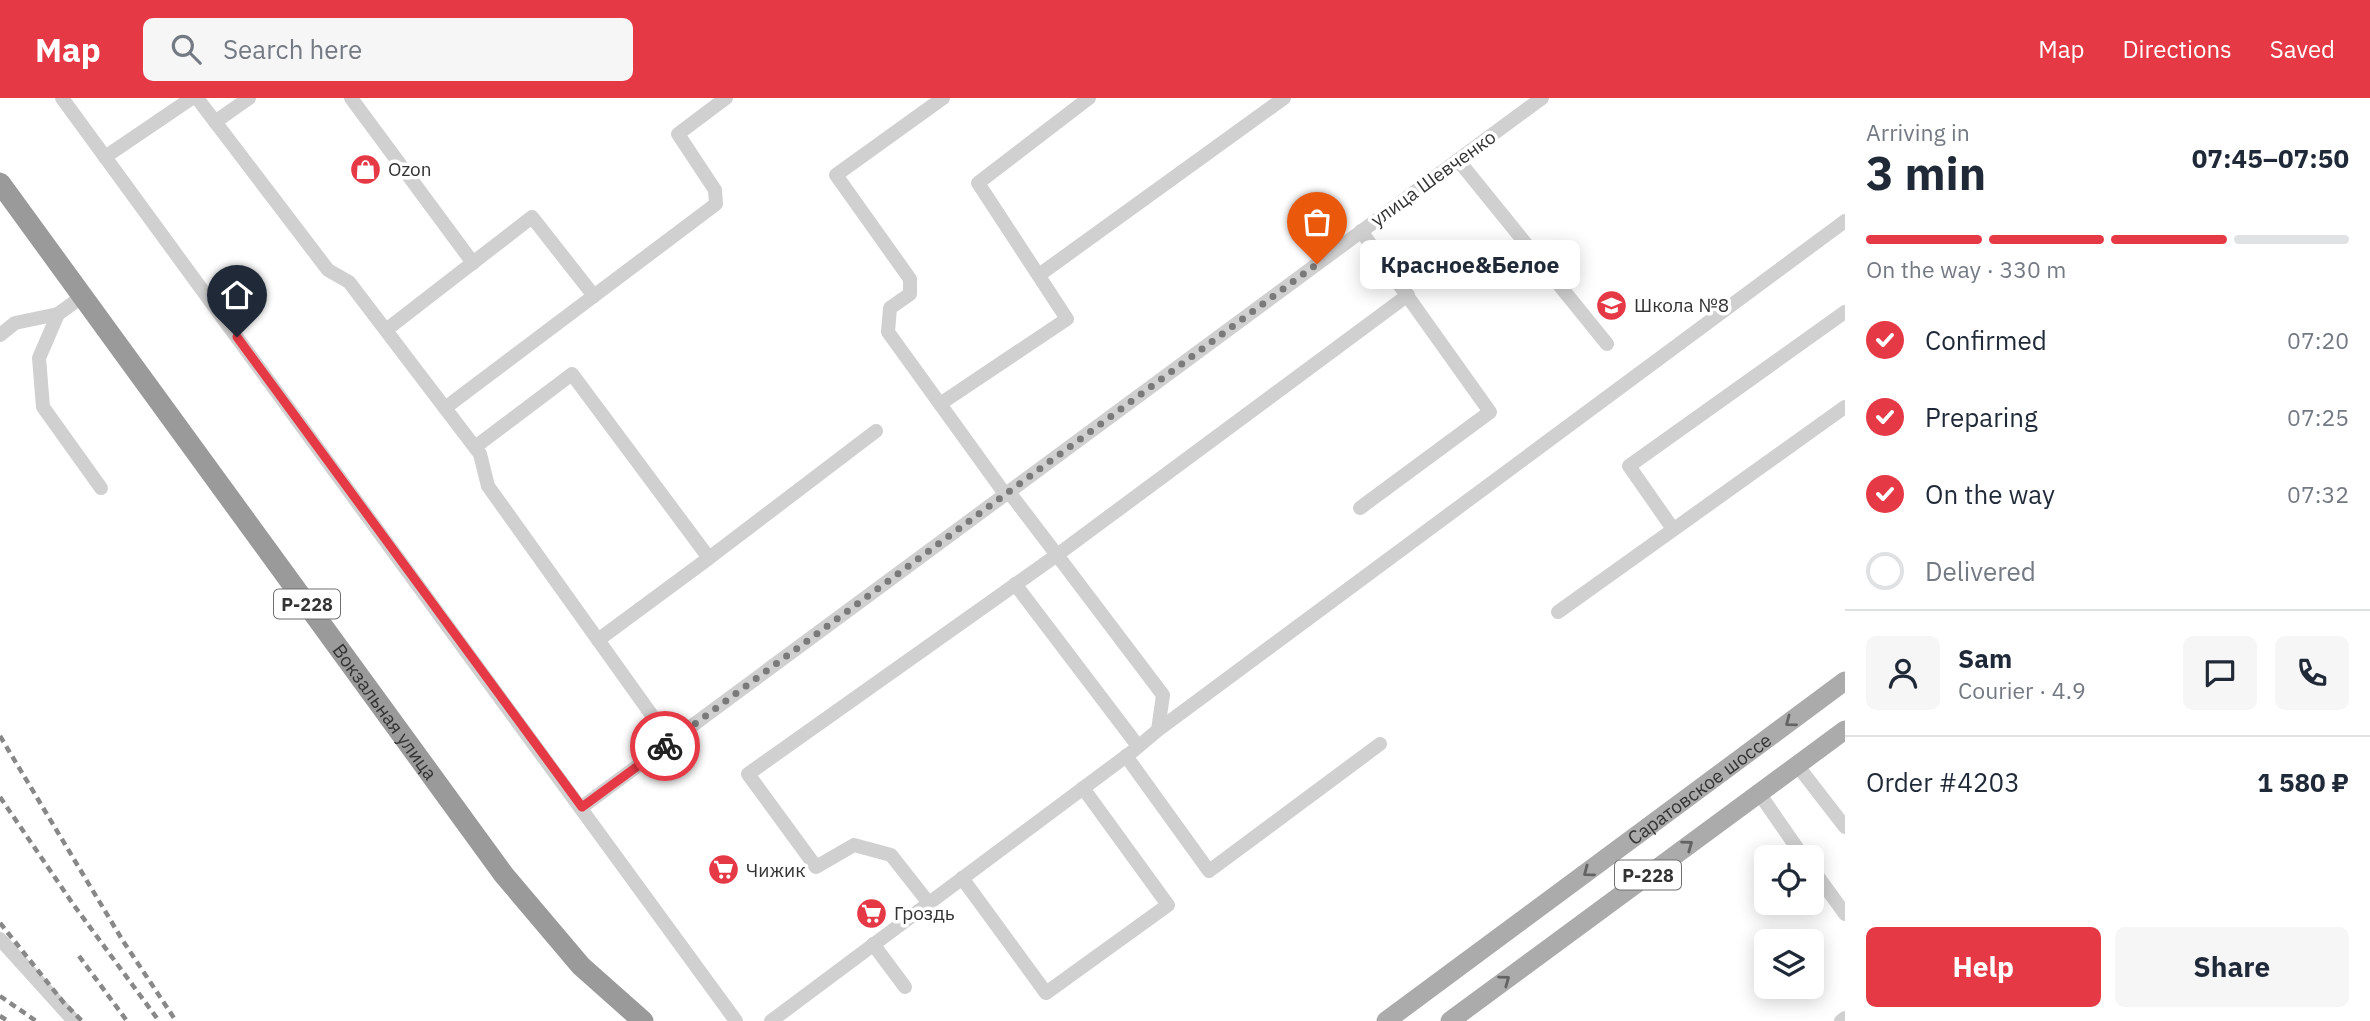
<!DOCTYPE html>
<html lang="en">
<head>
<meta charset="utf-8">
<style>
  body { margin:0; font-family:"IBM Plex Sans",sans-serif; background:#f6f6f7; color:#1f2937; height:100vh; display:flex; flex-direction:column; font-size:26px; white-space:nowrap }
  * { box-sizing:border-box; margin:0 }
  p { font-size:23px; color:#747a83 }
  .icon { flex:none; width:38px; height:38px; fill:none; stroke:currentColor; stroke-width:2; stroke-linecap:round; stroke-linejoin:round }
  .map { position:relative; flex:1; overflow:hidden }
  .sheet { display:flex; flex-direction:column; background:#fff; width:525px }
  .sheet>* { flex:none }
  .fabs { position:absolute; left:1754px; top:747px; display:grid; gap:14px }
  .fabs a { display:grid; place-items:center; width:70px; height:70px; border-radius:10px; background:#fff; box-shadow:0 4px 18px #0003; font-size:35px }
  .pin { position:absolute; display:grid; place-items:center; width:60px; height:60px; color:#fff; margin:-72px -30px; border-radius:50% 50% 50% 0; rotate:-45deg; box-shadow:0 0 7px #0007 }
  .pin .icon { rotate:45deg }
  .courier { position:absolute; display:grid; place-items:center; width:70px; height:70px; margin:-35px; border:5px solid #e63946; border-radius:50%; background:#fff; color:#222; box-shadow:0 2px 9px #0007 }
  .bubble { position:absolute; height:49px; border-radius:10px; background:#fff; box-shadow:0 4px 18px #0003; font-size:23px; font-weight:700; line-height:49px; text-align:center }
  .overview em { font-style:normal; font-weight:700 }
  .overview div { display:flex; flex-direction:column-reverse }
  .overview { display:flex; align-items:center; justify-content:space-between; height:119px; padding:0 21px }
  h1 { font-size:46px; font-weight:700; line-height:52px }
  .bar { display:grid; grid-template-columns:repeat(4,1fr); gap:10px 7px; align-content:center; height:84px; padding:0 21px }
  .bar i { height:9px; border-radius:5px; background:#e0e1e3 }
  .bar .on { background:#e63946 }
  .bar p { grid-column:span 4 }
  .line { display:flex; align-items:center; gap:18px; padding:0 21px; border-top:2px solid #e0e1e3 }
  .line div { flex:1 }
  .round { display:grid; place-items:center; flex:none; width:74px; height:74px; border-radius:10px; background:#f6f6f7 }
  ol { padding:0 21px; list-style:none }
  li { display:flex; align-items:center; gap:21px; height:77px }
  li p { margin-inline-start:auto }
  li .icon { padding:7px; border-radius:50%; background:#e63946; color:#fff; stroke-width:4 }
  li:last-child { color:#747a83 }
  li i { width:38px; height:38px; border:4px solid #e0e1e3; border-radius:50% }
  .primary-button { display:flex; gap:14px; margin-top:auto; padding:14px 21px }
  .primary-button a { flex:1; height:80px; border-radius:10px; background:#e63946; color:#fff; font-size:28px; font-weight:700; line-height:80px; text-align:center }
  .primary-button a+a { background:#f6f6f7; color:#1f2937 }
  header { display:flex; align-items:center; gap:42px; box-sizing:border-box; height:98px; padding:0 35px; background:#e63946; color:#fff }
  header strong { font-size:33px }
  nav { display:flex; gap:38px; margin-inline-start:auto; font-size:24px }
  .search { width:490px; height:63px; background:#f6f6f7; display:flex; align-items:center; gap:18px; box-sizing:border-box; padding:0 24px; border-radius:10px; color:#747a83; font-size:26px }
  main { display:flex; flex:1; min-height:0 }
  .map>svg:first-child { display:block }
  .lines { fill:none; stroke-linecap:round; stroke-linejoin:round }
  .minor { stroke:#d0d0d0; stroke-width:14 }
  .major { stroke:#ababab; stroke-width:19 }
  .highway { stroke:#9a9a9a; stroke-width:21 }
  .rail { stroke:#888; stroke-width:4.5; stroke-dasharray:7 5; stroke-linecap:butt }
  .oneway { stroke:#636363 }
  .done { stroke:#7a7a7a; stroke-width:7; stroke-dasharray:0 12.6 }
  .route { stroke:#e63946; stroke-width:9 }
  .labels { text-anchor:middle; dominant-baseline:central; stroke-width:7; stroke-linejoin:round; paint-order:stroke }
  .shield { fill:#fff; stroke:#707070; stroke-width:2 }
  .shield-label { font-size:18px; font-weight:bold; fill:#333 }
  .poi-label { font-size:19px; fill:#333; stroke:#fff; text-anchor:start }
  .street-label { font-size:19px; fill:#333; stroke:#fff }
</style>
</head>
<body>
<header>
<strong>Map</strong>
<div class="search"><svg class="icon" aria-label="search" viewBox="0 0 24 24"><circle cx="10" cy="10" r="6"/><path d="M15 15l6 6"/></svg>Search here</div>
<nav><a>Map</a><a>Directions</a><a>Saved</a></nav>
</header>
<main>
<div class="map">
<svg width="1845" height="923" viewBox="0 0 1845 923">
  <rect width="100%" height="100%" fill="#fff"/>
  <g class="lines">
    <g class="minor">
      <polyline points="62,0 736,923"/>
      <polyline points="197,0 328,172 349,184 480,356 488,388 671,644"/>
      <polyline points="351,0 473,165"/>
      <polyline points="943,0 836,77 910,181 910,196 890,210 888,234 1005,396"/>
      <polyline points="215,24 249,0"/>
      <polyline points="105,59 192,0"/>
      <polyline points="1458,62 1607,246"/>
      <polyline points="1039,177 1284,0"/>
      <polyline points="83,198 58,216 39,260 43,309 101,390"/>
      <polyline points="386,232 532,119 594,198"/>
      <polyline points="0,237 15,225 58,216"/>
      <polyline points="940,306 1067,221 978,85 1089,0"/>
      <polyline points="445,310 716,106 715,92 678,36 726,0"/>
      <polyline points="475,349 572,276 709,460 598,542"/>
      <polyline points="1009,394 1057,457 1408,197"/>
      <polyline points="1360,410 1490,314 1361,133"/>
      <polyline points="1673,431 1629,368 1845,214"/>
      <polyline points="709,460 876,333"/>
      <polyline points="1015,486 1138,648"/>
      <polyline points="1558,514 1845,309"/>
      <polyline points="1158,632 1845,123"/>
      <polyline points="1126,658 1209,773 1380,646"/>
      <polyline points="1797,667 1845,729"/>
      <polyline points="1759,695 1804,760"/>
      <polyline points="582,709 1542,0"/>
      <polyline points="1811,769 1845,816"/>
      <polyline points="962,780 1046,895 1168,807 1083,690"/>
      <polyline points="0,841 74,923"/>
      <polyline points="873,846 905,889"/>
      <polyline points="771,923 1133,653 1158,632 1163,597 1057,457 748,676 816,769 854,747 891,757 928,804"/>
      <polyline points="1841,923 1845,920"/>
    </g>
    <g class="major">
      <path id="s1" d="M1386 923 1845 583"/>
      <polyline points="1450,923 1845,632"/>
    </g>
    <path class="highway" id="s2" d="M0 85 504 777 581 868 643 923"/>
    <g class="rail">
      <polyline points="0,638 123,843 176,923"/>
      <polyline points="0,699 73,806 159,923"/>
      <polyline points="0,825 64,905 82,923"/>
      <polyline points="79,858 127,923"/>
      <polyline points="0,898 36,923"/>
      <polyline points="0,918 8,923"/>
    </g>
  </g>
  <defs><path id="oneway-chevron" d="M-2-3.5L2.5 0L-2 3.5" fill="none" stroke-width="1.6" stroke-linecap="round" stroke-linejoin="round" transform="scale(1.75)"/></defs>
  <g class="oneway">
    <use href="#oneway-chevron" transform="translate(1790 624) rotate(143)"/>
    <use href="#oneway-chevron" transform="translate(1688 747) rotate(-36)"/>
    <use href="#oneway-chevron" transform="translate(1588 774) rotate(143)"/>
    <use href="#oneway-chevron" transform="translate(1505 882) rotate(-36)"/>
  </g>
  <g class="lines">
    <polyline class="done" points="665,648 1317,166"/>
    <polyline class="route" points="237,239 582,709 665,648"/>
  </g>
  <defs>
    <symbol id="shop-disc" viewBox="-11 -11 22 22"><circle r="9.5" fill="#e63946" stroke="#fff"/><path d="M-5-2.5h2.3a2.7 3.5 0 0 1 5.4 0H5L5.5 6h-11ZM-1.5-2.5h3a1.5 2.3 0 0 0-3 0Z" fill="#fff"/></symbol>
    <symbol id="school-disc" viewBox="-11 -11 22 22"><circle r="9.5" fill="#e63946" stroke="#fff"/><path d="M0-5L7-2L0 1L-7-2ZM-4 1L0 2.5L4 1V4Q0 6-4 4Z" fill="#fff"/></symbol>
    <symbol id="supermarket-disc" viewBox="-11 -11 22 22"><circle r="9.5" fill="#e63946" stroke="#fff"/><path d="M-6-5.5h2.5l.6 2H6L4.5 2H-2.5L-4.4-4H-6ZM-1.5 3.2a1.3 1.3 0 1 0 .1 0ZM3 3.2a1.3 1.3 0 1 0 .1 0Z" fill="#fff"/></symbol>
  </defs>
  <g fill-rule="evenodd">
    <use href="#shop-disc" x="348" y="54" width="35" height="35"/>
    <use href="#school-disc" x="1594" y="190" width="35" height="35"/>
    <use href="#supermarket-disc" x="706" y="754" width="35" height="35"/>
    <use href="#supermarket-disc" x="854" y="798" width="35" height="35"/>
  </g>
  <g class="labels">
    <g class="shield">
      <rect x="274" y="491.5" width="66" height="29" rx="5"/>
      <rect x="1615" y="762.5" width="66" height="29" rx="5"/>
    </g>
    <g class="shield-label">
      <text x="307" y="506">Р-228</text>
      <text x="1648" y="777">Р-228</text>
    </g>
    <g class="poi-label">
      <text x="388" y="71">Ozon</text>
      <text x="1634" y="207">Школа №8</text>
      <text x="746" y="772">Чижик</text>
      <text x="894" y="815">Гроздь</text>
    </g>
    <g class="street-label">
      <text transform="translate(1433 80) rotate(-36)">улица Шевченко</text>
      <text stroke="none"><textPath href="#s2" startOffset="654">Вокзальная улица</textPath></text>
      <text stroke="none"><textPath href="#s1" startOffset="390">Саратовское шоссе</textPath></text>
    </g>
  </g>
</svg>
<div class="fabs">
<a><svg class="icon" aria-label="locate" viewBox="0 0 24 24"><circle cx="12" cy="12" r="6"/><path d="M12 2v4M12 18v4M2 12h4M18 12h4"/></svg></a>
<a><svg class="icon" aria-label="layers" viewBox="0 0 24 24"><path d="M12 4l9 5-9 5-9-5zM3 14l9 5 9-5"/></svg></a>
</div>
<div class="pin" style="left:1317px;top:166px;background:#ea580c"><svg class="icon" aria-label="bag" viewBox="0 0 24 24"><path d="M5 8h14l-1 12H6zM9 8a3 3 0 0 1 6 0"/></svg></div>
<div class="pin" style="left:237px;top:239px;background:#1f2937"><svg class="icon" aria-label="home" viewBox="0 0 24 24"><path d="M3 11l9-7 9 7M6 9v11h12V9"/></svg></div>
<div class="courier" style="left:665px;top:648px"><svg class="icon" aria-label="bike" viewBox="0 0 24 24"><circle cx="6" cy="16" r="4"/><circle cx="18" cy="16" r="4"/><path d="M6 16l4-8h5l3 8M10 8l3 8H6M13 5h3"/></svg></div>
<div class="bubble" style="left:1360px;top:142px;width:220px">Красное&amp;Белое</div>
</div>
<section class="sheet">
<div class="overview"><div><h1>3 min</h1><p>Arriving in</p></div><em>07:45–07:50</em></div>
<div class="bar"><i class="on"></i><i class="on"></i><i class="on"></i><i></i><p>On the way · 330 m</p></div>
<ol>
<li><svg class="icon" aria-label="check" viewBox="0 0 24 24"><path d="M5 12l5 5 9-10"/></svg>Confirmed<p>07:20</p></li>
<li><svg class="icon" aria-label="check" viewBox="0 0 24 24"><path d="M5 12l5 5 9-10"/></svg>Preparing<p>07:25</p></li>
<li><svg class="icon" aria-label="check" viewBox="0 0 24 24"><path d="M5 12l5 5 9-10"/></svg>On the way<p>07:32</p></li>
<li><i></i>Delivered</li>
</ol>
<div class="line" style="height:126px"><a class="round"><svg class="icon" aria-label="person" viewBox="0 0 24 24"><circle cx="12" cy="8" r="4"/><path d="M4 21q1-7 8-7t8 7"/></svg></a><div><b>Sam</b><p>Courier · 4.9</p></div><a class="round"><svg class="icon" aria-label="chat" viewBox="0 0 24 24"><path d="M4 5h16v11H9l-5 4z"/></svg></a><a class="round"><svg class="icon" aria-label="phone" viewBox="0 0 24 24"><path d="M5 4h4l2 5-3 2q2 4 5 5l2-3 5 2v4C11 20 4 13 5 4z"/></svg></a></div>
<div class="line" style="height:91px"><div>Order #4203</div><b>1 580 ₽</b></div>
<div class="primary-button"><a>Help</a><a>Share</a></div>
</section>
</main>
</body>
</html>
